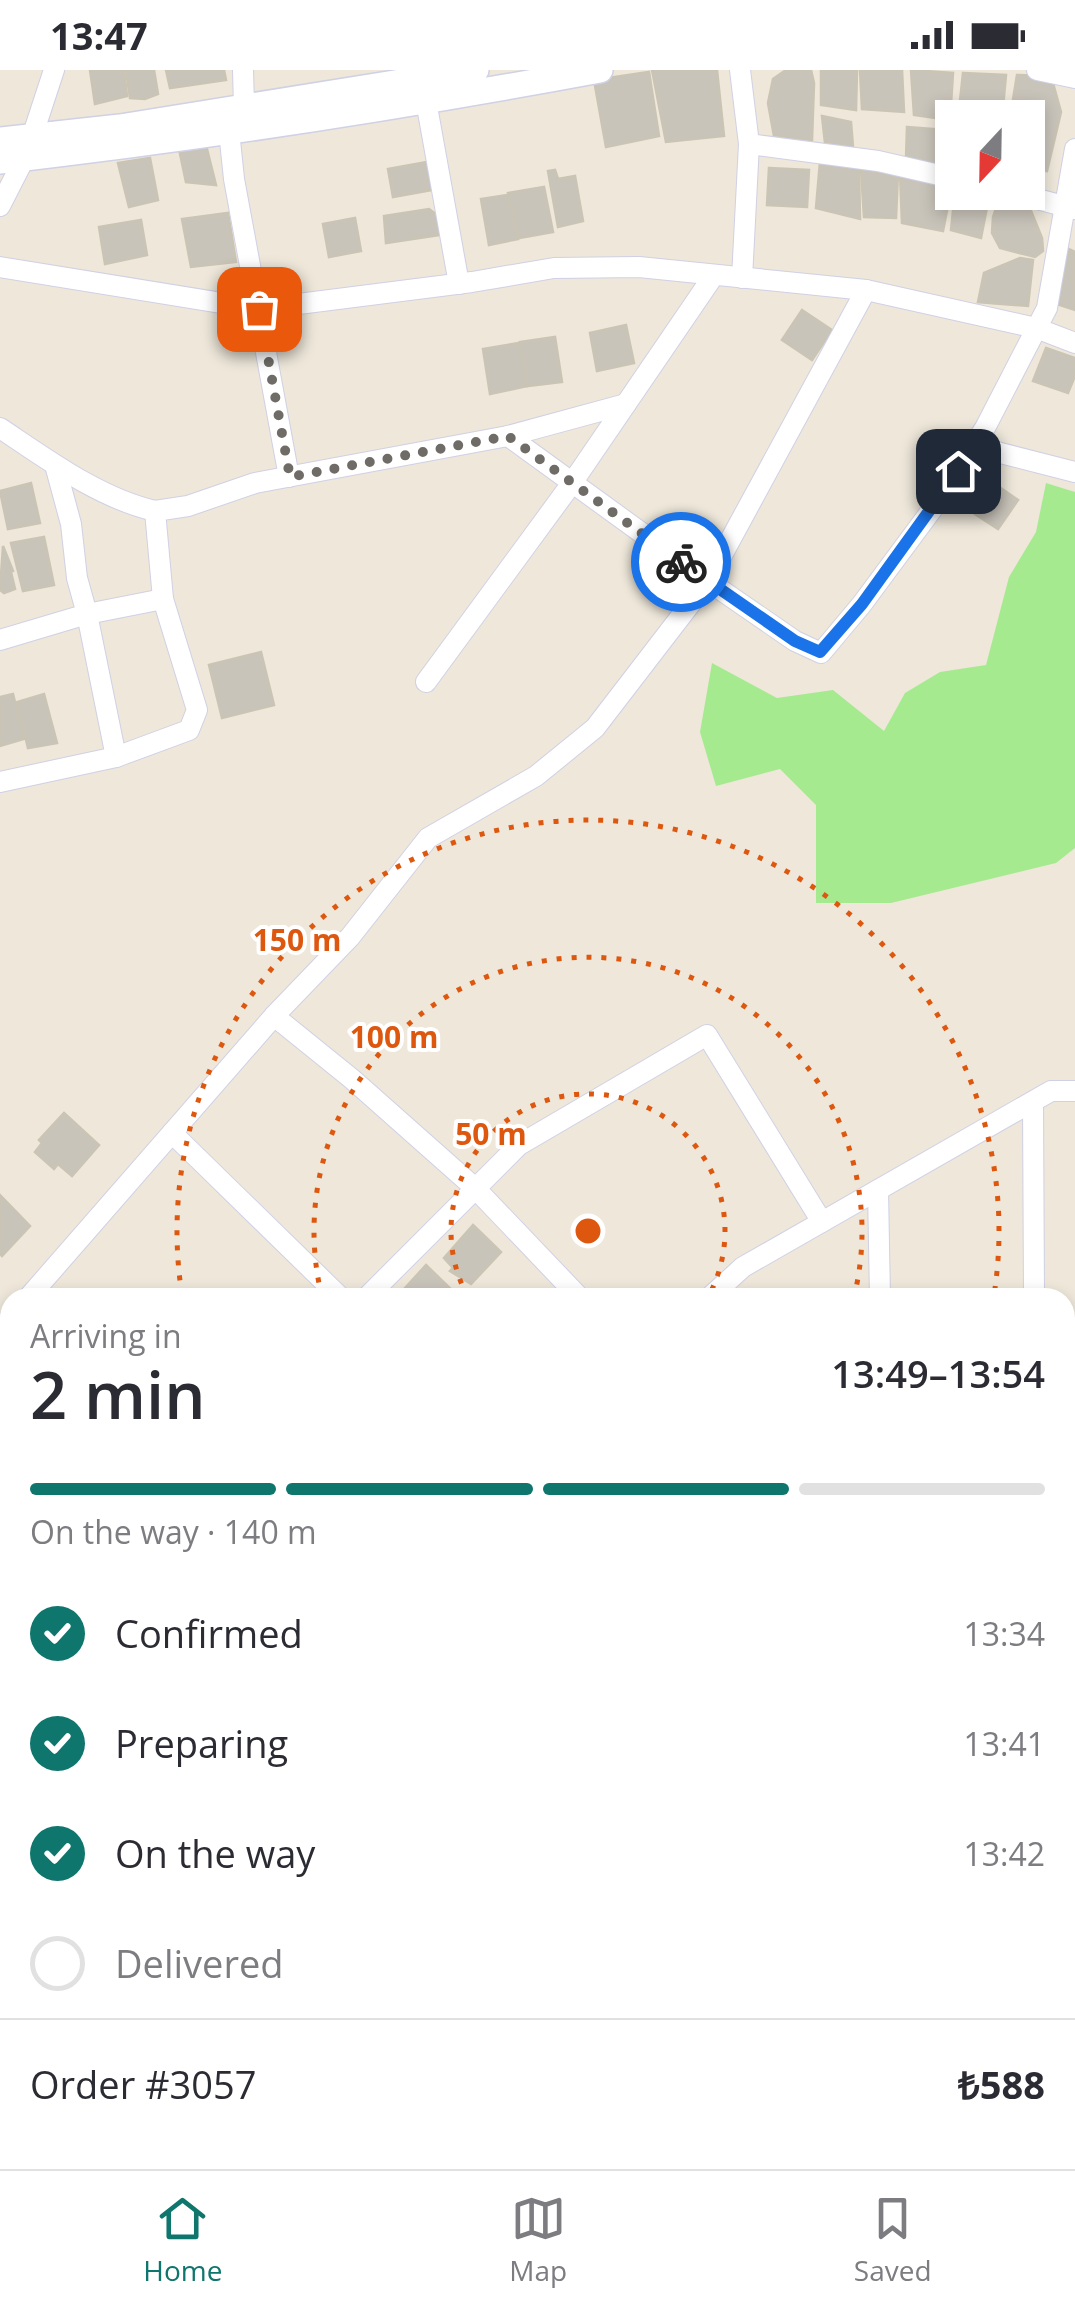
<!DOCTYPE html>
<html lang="en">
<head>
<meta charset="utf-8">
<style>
  body { margin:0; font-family:"Open Sans",sans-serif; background:#f7f7f7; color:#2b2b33; height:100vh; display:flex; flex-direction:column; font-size:38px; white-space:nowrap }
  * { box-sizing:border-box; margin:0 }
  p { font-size:32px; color:#7c7c81 }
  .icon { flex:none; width:55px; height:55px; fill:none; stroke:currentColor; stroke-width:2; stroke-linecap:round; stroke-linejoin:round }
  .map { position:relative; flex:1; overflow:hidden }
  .drawer { position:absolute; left:0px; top:1218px; width:1075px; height:882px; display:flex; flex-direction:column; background:#fff; border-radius:30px 30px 0 0; box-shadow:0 5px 15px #0003 }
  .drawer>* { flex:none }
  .needle { width:65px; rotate:202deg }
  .tools { position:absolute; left:935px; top:30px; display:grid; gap:20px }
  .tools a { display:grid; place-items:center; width:110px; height:110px; border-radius:0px; background:#fff; box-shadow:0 5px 15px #0003; font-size:50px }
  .pin { position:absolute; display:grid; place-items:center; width:85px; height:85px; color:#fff; margin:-42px; border-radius:20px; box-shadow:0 5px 15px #0006 }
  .courier { position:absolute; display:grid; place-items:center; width:100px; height:100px; margin:-50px; border:8px solid #1a73e8; border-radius:50%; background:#fff; color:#222; box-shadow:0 2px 12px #0007 }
  .headline em { font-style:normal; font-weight:600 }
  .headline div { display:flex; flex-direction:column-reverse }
  .headline { display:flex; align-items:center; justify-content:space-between; height:170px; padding:0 30px }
  h1 { font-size:65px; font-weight:600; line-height:75px }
  .bar { display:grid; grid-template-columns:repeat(4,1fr); gap:15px 10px; align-content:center; height:120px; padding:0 30px }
  .bar i { height:12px; border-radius:8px; background:#e1e1e2 }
  .bar .on { background:#0f766e }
  .bar p { grid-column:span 4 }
  .line { display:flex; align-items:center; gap:25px; padding:0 30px; border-top:2px solid #e1e1e2 }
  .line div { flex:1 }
  ol { padding:0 30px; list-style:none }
  li { display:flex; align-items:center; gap:30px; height:110px }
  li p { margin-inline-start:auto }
  li .icon { padding:10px; border-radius:50%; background:#0f766e; color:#fff; stroke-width:4 }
  li:last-child { color:#7c7c81 }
  li i { width:55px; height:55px; border:5px solid #e1e1e2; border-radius:50% }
  .status { display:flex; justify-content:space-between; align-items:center; height:70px; padding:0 50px; background:#fff; direction:ltr }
  .status svg { height:28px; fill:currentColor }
  .tab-bar { display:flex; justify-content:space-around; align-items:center; height:140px; border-top:2px solid #e1e1e2; background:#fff; font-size:28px; color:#7c7c81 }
  .tab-bar a { display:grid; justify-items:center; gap:5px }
  .tab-bar .on { color:#0f766e }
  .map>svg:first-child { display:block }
  .green { fill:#a6ea90 }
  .building { fill:#c9c4ba; stroke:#c9c4b4; stroke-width:2.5 }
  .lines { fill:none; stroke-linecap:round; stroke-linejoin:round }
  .minor-casing { stroke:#cfd1e5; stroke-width:22 }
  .tertiary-casing { stroke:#cfd1e5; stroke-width:28 }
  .secondary-casing { stroke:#cfd1e5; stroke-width:30 }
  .minor { stroke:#fff; stroke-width:20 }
  .tertiary { stroke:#fff; stroke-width:25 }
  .secondary { stroke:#fff; stroke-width:28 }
  .done { stroke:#6f6c68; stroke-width:10; stroke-dasharray:0 18 }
  .route { stroke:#1a73e8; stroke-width:12 }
  .ring { fill:none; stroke:#de570e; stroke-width:5; stroke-dasharray:5 10 }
  .centre { fill:#de570e; stroke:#fff; stroke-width:5 }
  .ring-label { font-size:30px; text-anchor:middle; font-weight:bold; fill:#de570e; stroke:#fff; stroke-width:8; stroke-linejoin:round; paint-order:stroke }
</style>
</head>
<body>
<div class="status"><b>13:47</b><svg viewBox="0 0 49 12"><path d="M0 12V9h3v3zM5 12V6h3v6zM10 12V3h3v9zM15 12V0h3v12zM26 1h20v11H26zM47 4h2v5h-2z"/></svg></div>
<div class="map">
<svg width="1075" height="2099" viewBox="0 0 1075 2099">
  <rect width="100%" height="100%" fill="#eee7da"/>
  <polygon class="green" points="1046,413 1075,422 1075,778 1056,793 891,833 816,833 816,735 780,699 716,716 700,662 712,593 777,628 833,620 884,661 905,623 940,602 986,595 1009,507 1036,462"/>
  <g class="building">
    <polygon points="90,0 124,0 127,26 95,34"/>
    <polygon points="126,0 154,0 158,24 145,29 130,28"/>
    <polygon points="166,0 224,0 226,10 170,18"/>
    <polygon points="652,0 717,0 724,66 666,72"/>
    <polygon points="786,0 811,0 814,13 812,70 774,66 768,33 773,9"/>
    <polygon points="821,0 857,0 856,40 821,35"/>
    <polygon points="860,0 902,0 904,42 862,39"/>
    <polygon points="911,0 953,3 950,50 914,45"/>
    <polygon points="649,2 659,66 606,77 594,10"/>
    <polygon points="963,3 1006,5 1002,48 963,45 960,31"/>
    <polygon points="1017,5 1051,6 1061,42 1047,101 1028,98 1028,48 1010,48"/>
    <polygon points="822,46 851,52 853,77 825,73"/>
    <polygon points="907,57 945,60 942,95 906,89"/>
    <polygon points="206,75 216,115 186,112 179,79"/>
    <polygon points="150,88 158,130 129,137 118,93"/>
    <polygon points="427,92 432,120 393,127 388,99"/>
    <polygon points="820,92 859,98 860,149 816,138"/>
    <polygon points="769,98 809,100 807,137 767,135"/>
    <polygon points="555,100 558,109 575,106 583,151 558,157 548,101"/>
    <polygon points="861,100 898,103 896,148 864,147"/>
    <polygon points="900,103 952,115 943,161 902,153"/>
    <polygon points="544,117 553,162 519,168 508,123"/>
    <polygon points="955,122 989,127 981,168 951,160"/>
    <polygon points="508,125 518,169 489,175 481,129"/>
    <polygon points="1000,127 1023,131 1031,141 1042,168 1043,181 1035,187 1000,178 992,163 993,147"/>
    <polygon points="429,139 437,145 440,165 386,173 384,146"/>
    <polygon points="228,143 236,192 191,197 182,149"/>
    <polygon points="355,148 361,181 329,187 323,154"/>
    <polygon points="141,150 147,185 105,194 99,157"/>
    <polygon points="1069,179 1075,182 1075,240 1057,234 1057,221"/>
    <polygon points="1020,188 1033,190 1028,236 978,232 984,203"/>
    <polygon points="802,240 832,260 812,290 782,270"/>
    <polygon points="626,255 634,293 597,301 590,263"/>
    <polygon points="555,267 562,312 527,316 520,272"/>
    <polygon points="519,273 527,316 490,324 483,279"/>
    <polygon points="1046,278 1075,288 1075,306 1068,323 1033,311"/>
    <polygon points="979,403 1018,430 998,459 958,433"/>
    <polygon points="31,413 40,453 8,459 0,421"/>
    <polygon points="44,467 54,515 23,521 11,473"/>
    <polygon points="3,476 13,501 11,502 15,519 4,523 0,520"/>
    <polygon points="261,582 274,635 222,648 209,595"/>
    <polygon points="13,624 24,669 0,676 0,627"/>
    <polygon points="44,624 57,673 28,678 17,632"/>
    <polygon points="64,1043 99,1075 72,1106 58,1094 54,1099 35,1082 42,1073 39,1070"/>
    <polygon points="0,1125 30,1156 2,1186 0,1184"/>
    <polygon points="473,1155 501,1182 471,1214 450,1201 453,1198 444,1188"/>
    <polygon points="426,1195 460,1228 396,1228"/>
    <polygon points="0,1573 10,1582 10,1627 0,1638"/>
    <polygon points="1065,1755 1074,1813 1065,1815"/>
    <polygon points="1075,1875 1075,1950 1065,1951 1065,1877"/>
    <polygon points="1075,1994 1075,2040 1065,2042 1065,1996"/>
    <polygon points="1075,2046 1075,2099 1048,2099 1046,2090 1065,2090 1065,2048"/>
    <polygon points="746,2090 792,2090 793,2099 747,2099"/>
    <polygon points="901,2090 951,2090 952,2099 902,2099"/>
    <polygon points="985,2090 1040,2090 1042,2099 986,2099"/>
  </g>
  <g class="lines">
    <defs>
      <g id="minor">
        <polyline points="243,0 244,37"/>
        <polyline points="740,0 749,74 742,208"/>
        <polyline points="1037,0 1075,8"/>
        <polyline points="426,31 459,214"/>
        <polyline points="229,61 234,109 289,407"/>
        <polyline points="32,67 54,0"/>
        <polyline points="749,74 878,91 952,108"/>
        <polyline points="1011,122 1075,139"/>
        <polyline points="0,136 24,89"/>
        <polyline points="0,197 259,239 472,212 554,198 639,197 866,220 1036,258 1075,273"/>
        <path d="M0 358C48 390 99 428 155 441"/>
        <polyline points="508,366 708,511 795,571 821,583 862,534 942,426 985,358 1047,238 1075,79"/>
        <polyline points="973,376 1075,402"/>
        <polyline points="0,570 87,544 77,508 71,454 55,395"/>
        <polyline points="426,612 572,413 714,205"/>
        <polyline points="116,687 189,660 197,640 163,529"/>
        <polyline points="0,712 116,687 87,544 163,529 155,441 188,436 255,413 508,366 626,334"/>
        <polyline points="274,946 352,1009 475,1118 580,1228"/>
        <polyline points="1033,1032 1034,1228"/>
        <polyline points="172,1063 341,1228"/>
        <polyline points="878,1120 880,1228"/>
        <polyline points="28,1228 274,946 350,867 428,768 536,706 595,658 708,511 866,220"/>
        <polyline points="366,1228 519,1075 707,965 822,1152"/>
        <polyline points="709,1228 743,1197 1051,1021 1075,1021"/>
        <polyline points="0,1259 10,1248"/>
        <polyline points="0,1322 10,1333"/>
        <polyline points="1065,1445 1075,1445"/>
        <polyline points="0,1541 10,1551"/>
        <polyline points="1070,1681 1075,1731"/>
        <polyline points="1065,1857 1075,1856"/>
        <polyline points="643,2090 644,2099"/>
        <polyline points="811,2090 813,2099"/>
        <polyline points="962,2090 963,2099"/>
        <polyline points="450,2099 462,2090"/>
      </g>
      <g id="tertiary">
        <polyline points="0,70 120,57 476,0"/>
        <path d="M0 91C201 68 401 37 600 0"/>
      </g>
      <g id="secondary">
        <polyline points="0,1797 10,1806"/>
        <polyline points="0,1852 10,1861"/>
        <polyline points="247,2090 257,2099"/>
        <polyline points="290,2090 299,2099"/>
      </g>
    </defs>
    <use href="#minor" class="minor-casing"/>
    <use href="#tertiary" class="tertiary-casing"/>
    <use href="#secondary" class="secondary-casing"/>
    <use href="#minor" class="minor"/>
    <use href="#tertiary" class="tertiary"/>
    <use href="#secondary" class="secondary"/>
  </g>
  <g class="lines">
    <polyline class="done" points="259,239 290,407 508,366 681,492"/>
    <polyline class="route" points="681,492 795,571 820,582 862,534 958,401"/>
  </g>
  <g class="ring">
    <path d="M468 1227A137 137 0 1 1 708 1227"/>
    <path d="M322 1227A274 274 0 1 1 854 1227"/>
    <path d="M182 1225A411 411 0 1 1 994 1225"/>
  </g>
  <circle cx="588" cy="1161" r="15" class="centre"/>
  <g class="ring-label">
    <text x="297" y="881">150 m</text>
    <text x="394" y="978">100 m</text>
    <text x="491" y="1075">50 m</text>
  </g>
</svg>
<div class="tools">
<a><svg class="needle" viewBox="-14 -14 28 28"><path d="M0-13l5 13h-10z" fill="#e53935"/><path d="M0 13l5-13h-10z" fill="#7c7c81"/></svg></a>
</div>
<div class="pin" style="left:259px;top:239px;background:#ea580c"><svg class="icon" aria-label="bag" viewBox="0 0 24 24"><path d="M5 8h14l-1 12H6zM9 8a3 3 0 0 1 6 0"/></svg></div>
<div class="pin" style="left:958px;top:401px;background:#1f2937"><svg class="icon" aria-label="home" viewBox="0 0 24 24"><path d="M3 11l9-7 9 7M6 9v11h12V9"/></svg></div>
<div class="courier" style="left:681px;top:492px"><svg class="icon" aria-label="bike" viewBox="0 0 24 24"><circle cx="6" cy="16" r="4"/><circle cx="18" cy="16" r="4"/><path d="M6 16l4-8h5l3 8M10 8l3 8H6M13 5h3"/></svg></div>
<section class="drawer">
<div class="headline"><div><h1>2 min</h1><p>Arriving in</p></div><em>13:49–13:54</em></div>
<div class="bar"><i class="on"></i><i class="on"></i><i class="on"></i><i></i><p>On the way · 140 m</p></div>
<ol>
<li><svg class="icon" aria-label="check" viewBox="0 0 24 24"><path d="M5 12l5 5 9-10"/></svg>Confirmed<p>13:34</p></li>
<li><svg class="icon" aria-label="check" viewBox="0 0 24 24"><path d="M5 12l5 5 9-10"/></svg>Preparing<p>13:41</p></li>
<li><svg class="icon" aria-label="check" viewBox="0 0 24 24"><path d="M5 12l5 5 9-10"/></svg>On the way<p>13:42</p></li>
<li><i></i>Delivered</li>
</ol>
<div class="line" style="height:130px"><div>Order #3057</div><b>₺588</b></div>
</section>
</div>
<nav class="tab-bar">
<a class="on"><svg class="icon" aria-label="home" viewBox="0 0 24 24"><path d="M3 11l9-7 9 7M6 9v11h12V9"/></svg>Home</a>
<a><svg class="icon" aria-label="map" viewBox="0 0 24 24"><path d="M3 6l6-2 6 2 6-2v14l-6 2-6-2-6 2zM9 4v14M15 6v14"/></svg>Map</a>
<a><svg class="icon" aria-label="saved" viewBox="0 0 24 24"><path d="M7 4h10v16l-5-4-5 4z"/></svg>Saved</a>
</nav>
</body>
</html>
